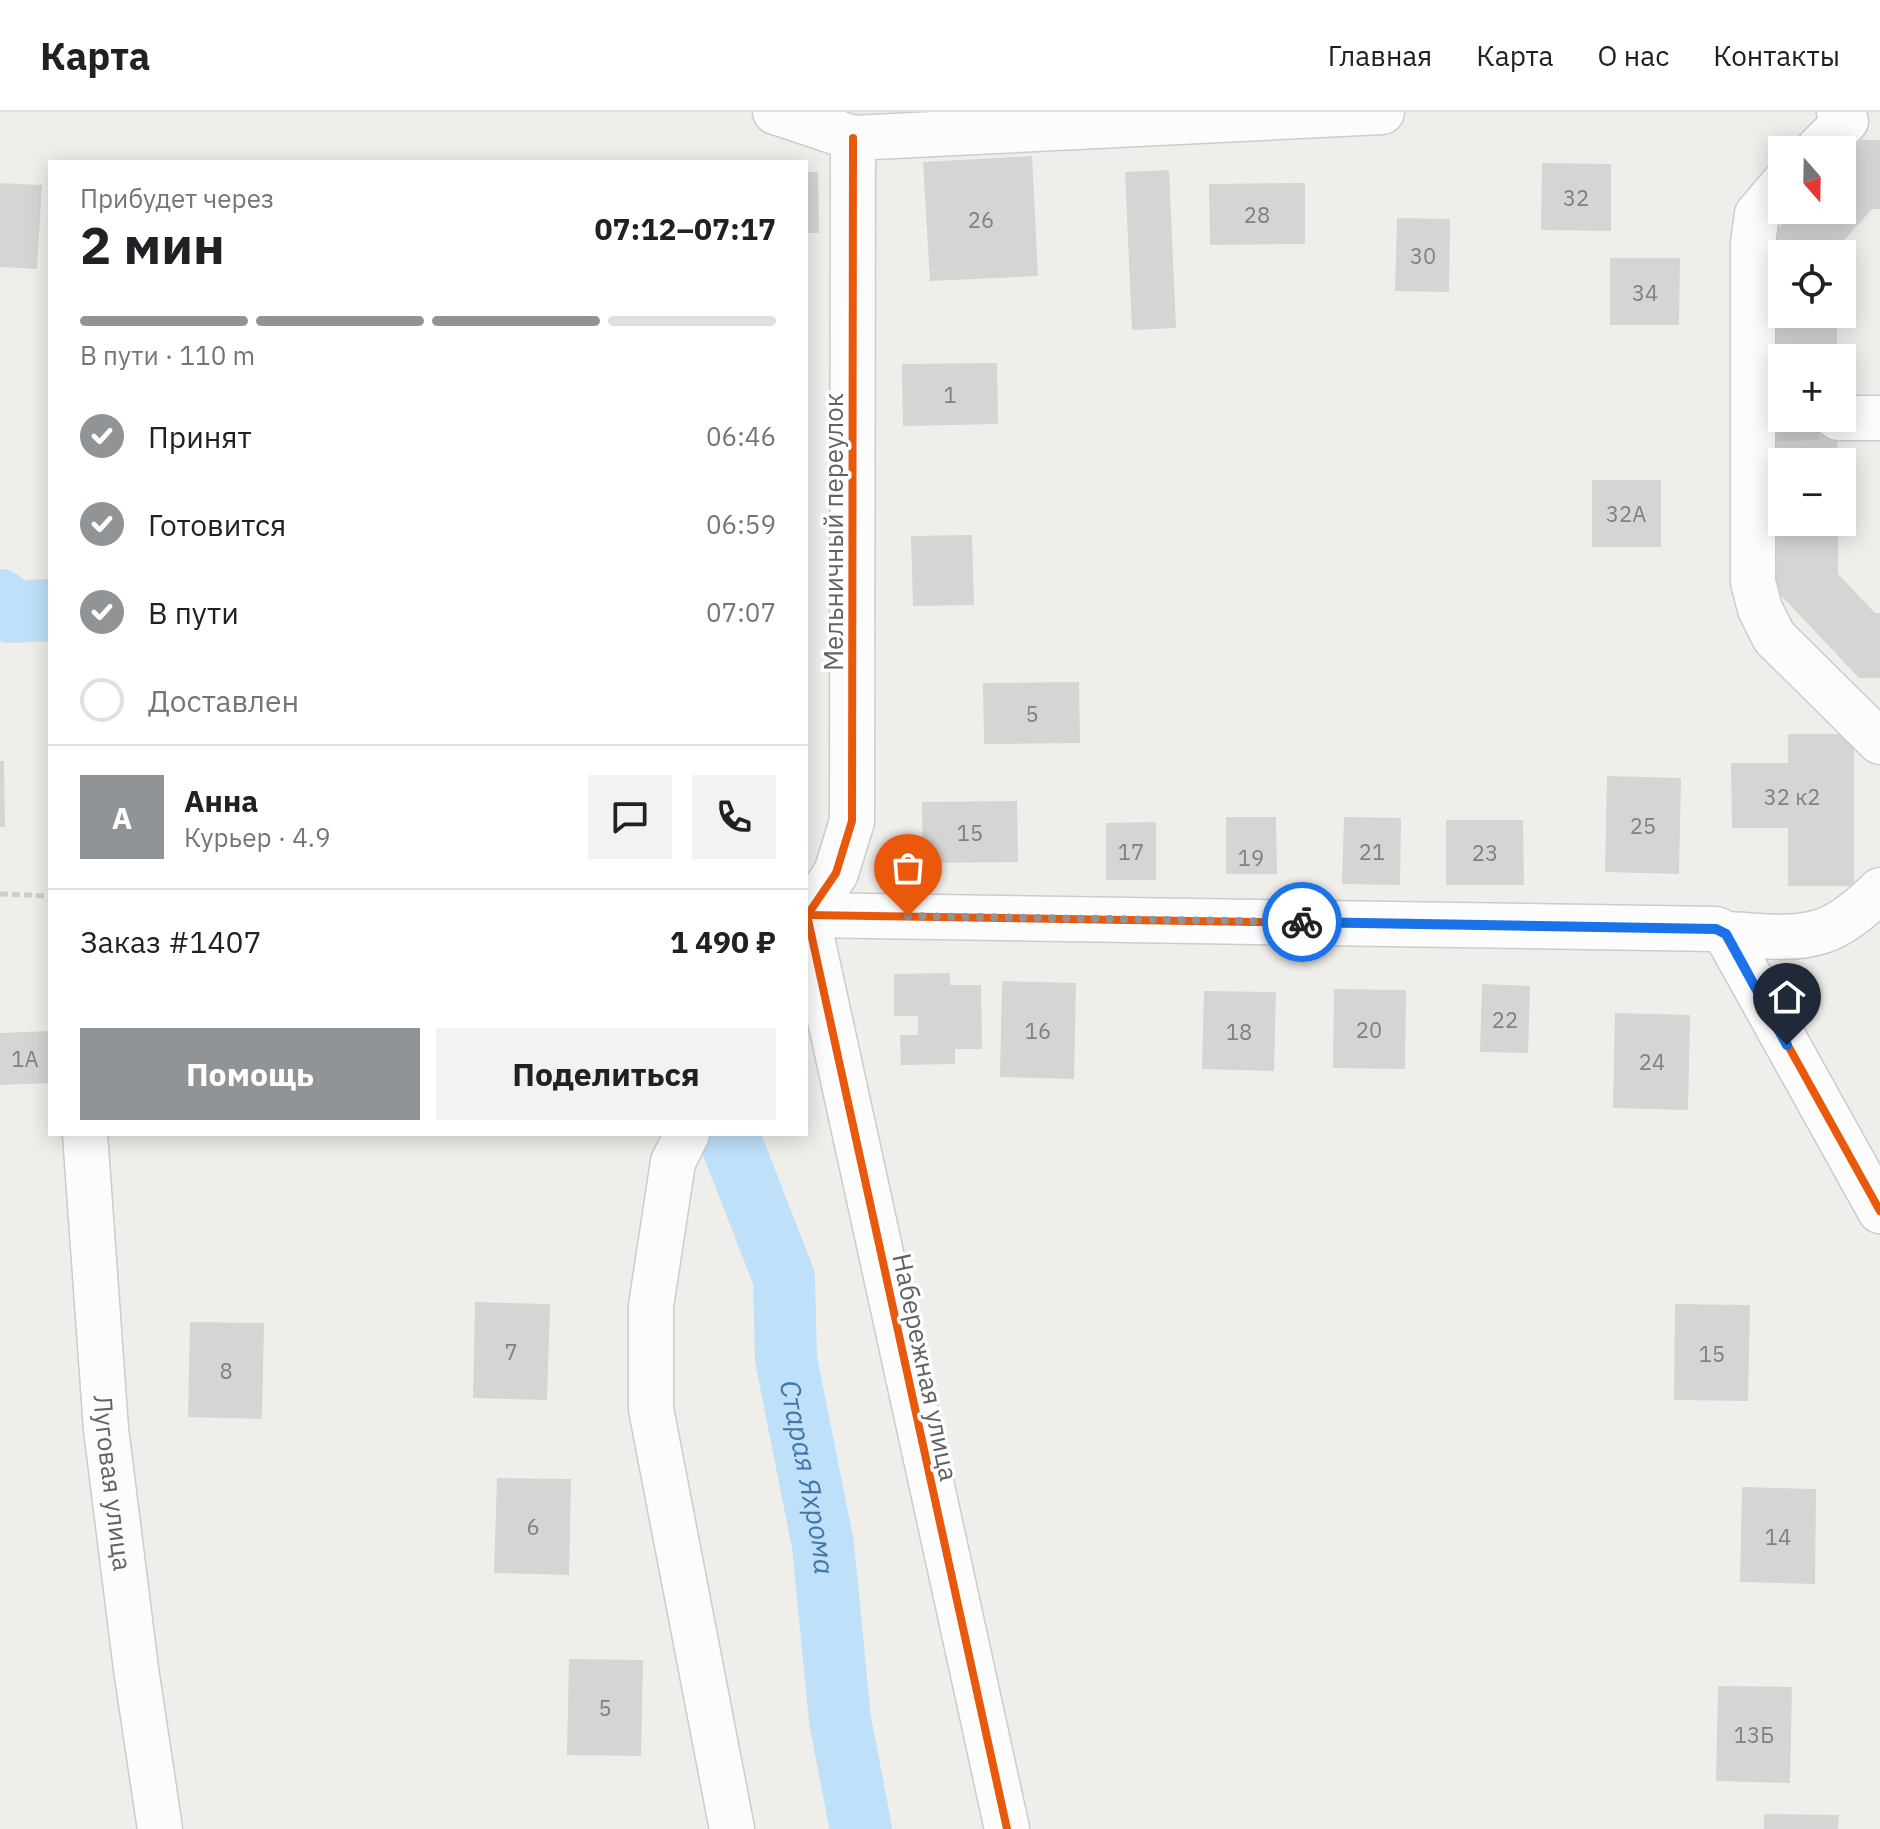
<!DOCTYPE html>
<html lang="ru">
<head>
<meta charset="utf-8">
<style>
  body { margin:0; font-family:"IBM Plex Sans",sans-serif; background:#f2f2f2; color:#202124; height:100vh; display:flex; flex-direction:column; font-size:30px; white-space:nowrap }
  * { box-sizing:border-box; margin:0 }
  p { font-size:26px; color:#757577 }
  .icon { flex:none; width:44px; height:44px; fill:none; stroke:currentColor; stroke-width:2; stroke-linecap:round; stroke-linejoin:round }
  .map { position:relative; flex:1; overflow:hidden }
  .side { position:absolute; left:48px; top:48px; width:760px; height:976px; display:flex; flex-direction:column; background:#fff; border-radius:0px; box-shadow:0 4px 20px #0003 }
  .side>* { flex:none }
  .needle { width:52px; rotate:160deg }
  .fabs { position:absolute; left:1768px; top:24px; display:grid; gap:16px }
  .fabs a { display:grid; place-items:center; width:88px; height:88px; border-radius:0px; background:#fff; box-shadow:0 4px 20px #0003; font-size:40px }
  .pin { position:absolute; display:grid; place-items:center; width:68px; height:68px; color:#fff; margin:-82px -34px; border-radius:50% 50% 50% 0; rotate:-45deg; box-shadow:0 0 8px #0007 }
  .pin .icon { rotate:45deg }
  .courier { position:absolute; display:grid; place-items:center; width:80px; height:80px; margin:-40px; border:6px solid #1a73e8; border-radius:50%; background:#fff; color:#222; box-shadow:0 2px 10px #0007 }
  .overview em { font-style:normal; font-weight:700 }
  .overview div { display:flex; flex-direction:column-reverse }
  .overview { display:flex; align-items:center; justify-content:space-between; height:136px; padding:0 32px }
  h1 { font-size:52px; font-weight:700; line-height:60px }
  .bar { display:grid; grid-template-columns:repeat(4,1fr); gap:12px 8px; align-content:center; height:96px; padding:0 32px }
  .bar i { height:10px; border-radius:6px; background:#e0e0e0 }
  .bar .active { background:#919496 }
  .bar p { grid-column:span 4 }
  .line { display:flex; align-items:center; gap:20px; padding:0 32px; border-top:2px solid #e0e0e0 }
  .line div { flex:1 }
  .round { display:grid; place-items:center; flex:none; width:84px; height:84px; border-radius:0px; background:#f2f2f2 }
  ol { padding:0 32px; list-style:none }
  li { display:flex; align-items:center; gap:24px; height:88px }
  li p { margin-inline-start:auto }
  li .icon { padding:8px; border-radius:50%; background:#919496; color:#fff; stroke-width:4 }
  li:last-child { color:#757577 }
  li i { width:44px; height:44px; border:4px solid #e0e0e0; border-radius:50% }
  .action { display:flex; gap:16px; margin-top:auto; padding:16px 32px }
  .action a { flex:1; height:92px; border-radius:0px; background:#919496; color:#fff; font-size:32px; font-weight:700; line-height:92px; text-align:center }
  .action a+a { background:#f2f2f2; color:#202124 }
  header { display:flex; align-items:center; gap:48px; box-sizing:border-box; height:112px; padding:0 40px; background:#fff; border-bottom:2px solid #e0e0e0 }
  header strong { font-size:38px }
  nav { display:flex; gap:44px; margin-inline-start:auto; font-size:28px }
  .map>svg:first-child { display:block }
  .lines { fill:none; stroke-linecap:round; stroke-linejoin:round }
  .river { stroke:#bfe0f9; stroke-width:62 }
  .building { fill:#d6d5d3 }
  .minor-tunnel { stroke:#cbcbca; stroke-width:44; stroke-dasharray:44 22; stroke-linecap:butt }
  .minor-casing { stroke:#cbcccc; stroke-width:47 }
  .path { stroke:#cacfcc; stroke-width:5; stroke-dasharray:8 4; stroke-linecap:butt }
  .minor { stroke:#fdfcfc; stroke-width:44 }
  .cycleway-casing { stroke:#fff; stroke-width:13 }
  .cycleway { stroke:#e8590c; stroke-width:8 }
  .done { stroke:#919496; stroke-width:8; stroke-dasharray:0 14.4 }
  .route { stroke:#1a73e8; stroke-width:10 }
  .labels { text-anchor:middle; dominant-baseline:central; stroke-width:7; stroke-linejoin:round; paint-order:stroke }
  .number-label { font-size:22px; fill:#7e8184 }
  .street-label { font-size:26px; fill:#5f6368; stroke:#fff }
  .water-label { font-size:28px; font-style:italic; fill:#4174aa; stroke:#fff }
</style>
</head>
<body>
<header>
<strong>Карта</strong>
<nav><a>Главная</a><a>Карта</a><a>О нас</a><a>Контакты</a></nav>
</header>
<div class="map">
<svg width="1880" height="1717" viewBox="0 0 1880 1717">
  <rect width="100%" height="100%" fill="#efeeea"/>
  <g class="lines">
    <g class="river">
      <polyline points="0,488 11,500 50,498"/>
      <path id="s1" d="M728 1022 784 1166 786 1247 823 1433 840 1608 861 1717"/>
    </g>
  </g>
  <g class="building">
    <polygon points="1861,28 1880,28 1880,97 1872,97 1837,136 1837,142 1782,142 1782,202 1837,202 1837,246 1782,246 1782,306 1838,306 1837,350 1782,350 1782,410 1838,410 1838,462 1875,501 1880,501 1880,566 1859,566 1776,478 1775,120 1796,98 1842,98 1842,48"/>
    <polygon points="1032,44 1038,164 930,169 923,50"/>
    <polygon points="1542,51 1611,52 1611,119 1541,118"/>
    <polygon points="1169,58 1176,216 1132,218 1125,60"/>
    <polygon points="806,60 818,60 819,121 806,121"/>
    <polygon points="0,71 42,73 37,157 0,155"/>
    <polygon points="1305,71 1305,132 1210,133 1209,72"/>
    <polygon points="1397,106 1450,107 1449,180 1395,179"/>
    <polygon points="1610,146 1680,146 1679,213 1610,213"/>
    <polygon points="997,251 998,312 903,314 902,252"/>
    <rect x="1592" y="368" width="69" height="67"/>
    <polygon points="972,423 974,493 913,494 911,424"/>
    <polygon points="1079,570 1080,631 984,632 983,571"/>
    <polygon points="1788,622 1854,622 1854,774 1788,774 1788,716 1732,716 1731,651 1788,651"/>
    <polygon points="0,649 4,649 5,715 0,715"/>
    <polygon points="1607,664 1681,666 1679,762 1605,760"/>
    <polygon points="1017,689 1018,750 923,751 922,690"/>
    <polygon points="1226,705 1276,705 1277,762 1226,762"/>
    <polygon points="1344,705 1401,706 1400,773 1342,772"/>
    <polygon points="1446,708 1523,708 1524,773 1446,773"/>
    <polygon points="1156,710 1156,768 1106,768 1106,711"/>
    <polygon points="950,861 950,873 981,873 982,937 955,937 955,952 901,953 900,923 918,923 918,904 894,904 894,862"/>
    <polygon points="1002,869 1076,871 1074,967 1000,965"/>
    <polygon points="1482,872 1530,874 1528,941 1480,940"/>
    <polygon points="1334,877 1406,878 1405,957 1333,956"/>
    <polygon points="1204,879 1276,880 1274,959 1202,957"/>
    <polygon points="1615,901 1690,903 1688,998 1613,996"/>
    <polygon points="50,919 50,971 0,973 0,921"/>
    <polygon points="475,1190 550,1192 547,1288 473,1286"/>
    <polygon points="1675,1192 1750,1193 1748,1289 1674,1288"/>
    <polygon points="190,1210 264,1211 262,1307 188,1305"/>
    <polygon points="497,1366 571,1367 569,1463 494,1461"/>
    <polygon points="1742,1375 1816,1377 1815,1472 1740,1470"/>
    <polygon points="569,1547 643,1548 641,1644 567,1643"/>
    <polygon points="1718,1574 1792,1575 1790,1671 1716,1669"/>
    <polygon points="1764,1702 1839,1703 1838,1717 1764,1717"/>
  </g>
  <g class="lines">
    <polyline class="minor-tunnel" points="1775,307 1838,306"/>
    <defs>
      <g id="minor">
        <polyline points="775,0 853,26 1382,0"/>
        <polyline points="1817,38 1846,9 1839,0"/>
        <polyline points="1782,73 1757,102 1753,131 1753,470 1760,497 1774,525 1880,630"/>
        <polyline points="1838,306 1880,306"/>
        <polyline points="806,803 1716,817 1726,822 1880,1099"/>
        <polyline points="807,803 1007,1717"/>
        <polyline points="806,805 836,761 852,709 853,26"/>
        <path d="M1726 822C1756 823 1790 829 1819 820 1841 814 1864 794 1880 778"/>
        <path id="s2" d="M85 1022 106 1317 136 1557 160 1717"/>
        <polyline points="687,1022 673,1050 651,1194 651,1297 732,1717"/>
      </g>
    </defs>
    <use href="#minor" class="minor-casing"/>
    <polyline class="path" points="0,782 50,784"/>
    <use href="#minor" class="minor"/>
    <defs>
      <g id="cycleway">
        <polyline points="806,803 1716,817 1726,822 1880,1099"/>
        <polyline points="807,803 1007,1717"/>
        <polyline points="806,805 836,761 852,709 853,26"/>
      </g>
    </defs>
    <use href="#cycleway" class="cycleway-casing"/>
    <use href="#cycleway" class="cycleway"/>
  </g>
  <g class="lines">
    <polyline class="done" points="908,804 1302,810"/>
    <polyline class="route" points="1302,810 1716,817 1726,822 1787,933"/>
  </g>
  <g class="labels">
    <g class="number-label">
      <text x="1576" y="85">32</text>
      <text x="1257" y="102">28</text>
      <text x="981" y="107">26</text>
      <text x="1423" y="143">30</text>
      <text x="1645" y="180">34</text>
      <text x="950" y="282">1</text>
      <text x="1626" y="401">32А</text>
      <text x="1032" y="601">5</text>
      <text x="1792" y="684">32 к2</text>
      <text x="1643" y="713">25</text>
      <text x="970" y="720">15</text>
      <text x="1131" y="739">17</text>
      <text x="1372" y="739">21</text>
      <text x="1485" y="740">23</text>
      <text x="1251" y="745">19</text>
      <text x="1505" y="907">22</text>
      <text x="1369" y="917">20</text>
      <text x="1038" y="918">16</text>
      <text x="1239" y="919">18</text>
      <text x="25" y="946">1А</text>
      <text x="1652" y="949">24</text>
      <text x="511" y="1239">7</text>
      <text x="1712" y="1241">15</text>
      <text x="226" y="1258">8</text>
      <text x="533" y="1414">6</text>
      <text x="1778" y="1424">14</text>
      <text x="605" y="1595">5</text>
      <text x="1754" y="1622">13Б</text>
    </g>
    <g class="street-label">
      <text transform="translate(833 420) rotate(-90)">Мельничный переулок</text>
      <text transform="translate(926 1255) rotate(78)">Набережная улица</text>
      <text stroke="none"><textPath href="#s2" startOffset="350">Луговая улица</textPath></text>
    </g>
    <g class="water-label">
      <text stroke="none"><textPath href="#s1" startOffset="356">Старая Яхрома</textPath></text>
    </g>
  </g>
</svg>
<div class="fabs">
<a><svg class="needle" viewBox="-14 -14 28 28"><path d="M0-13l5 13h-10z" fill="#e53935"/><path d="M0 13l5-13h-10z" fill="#757577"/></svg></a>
<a><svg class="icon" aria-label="locate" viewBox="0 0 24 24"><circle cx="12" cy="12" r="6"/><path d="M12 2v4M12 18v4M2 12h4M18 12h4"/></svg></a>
<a>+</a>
<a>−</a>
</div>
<div class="pin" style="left:908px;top:804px;background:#ea580c"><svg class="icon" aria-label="bag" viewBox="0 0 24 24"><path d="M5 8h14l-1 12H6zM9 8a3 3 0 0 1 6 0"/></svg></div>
<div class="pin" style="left:1787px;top:933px;background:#1f2937"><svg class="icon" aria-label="home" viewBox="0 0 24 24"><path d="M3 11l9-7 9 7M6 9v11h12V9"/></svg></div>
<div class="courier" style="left:1302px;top:810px"><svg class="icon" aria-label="bike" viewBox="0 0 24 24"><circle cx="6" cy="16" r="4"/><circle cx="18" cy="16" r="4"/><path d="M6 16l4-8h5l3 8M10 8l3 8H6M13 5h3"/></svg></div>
<section class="side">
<div class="overview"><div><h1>2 мин</h1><p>Прибудет через</p></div><em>07:12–07:17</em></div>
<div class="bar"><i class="active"></i><i class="active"></i><i class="active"></i><i></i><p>В пути · 110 m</p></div>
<ol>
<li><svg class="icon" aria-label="check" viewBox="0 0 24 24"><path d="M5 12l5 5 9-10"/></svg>Принят<p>06:46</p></li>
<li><svg class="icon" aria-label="check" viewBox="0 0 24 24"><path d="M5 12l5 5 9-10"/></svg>Готовится<p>06:59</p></li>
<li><svg class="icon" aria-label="check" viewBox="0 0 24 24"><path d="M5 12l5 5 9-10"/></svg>В пути<p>07:07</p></li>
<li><i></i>Доставлен</li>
</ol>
<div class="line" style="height:144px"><b class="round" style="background:#919496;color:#fff">А</b><div><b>Анна</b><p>Курьер · 4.9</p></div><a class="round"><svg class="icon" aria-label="chat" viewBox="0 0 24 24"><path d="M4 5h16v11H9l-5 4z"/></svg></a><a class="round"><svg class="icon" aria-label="phone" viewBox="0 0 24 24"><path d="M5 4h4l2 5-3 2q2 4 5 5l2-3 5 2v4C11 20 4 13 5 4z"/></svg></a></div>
<div class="line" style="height:104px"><div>Заказ #1407</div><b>1 490 ₽</b></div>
<div class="action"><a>Помощь</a><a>Поделиться</a></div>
</section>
</div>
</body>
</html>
